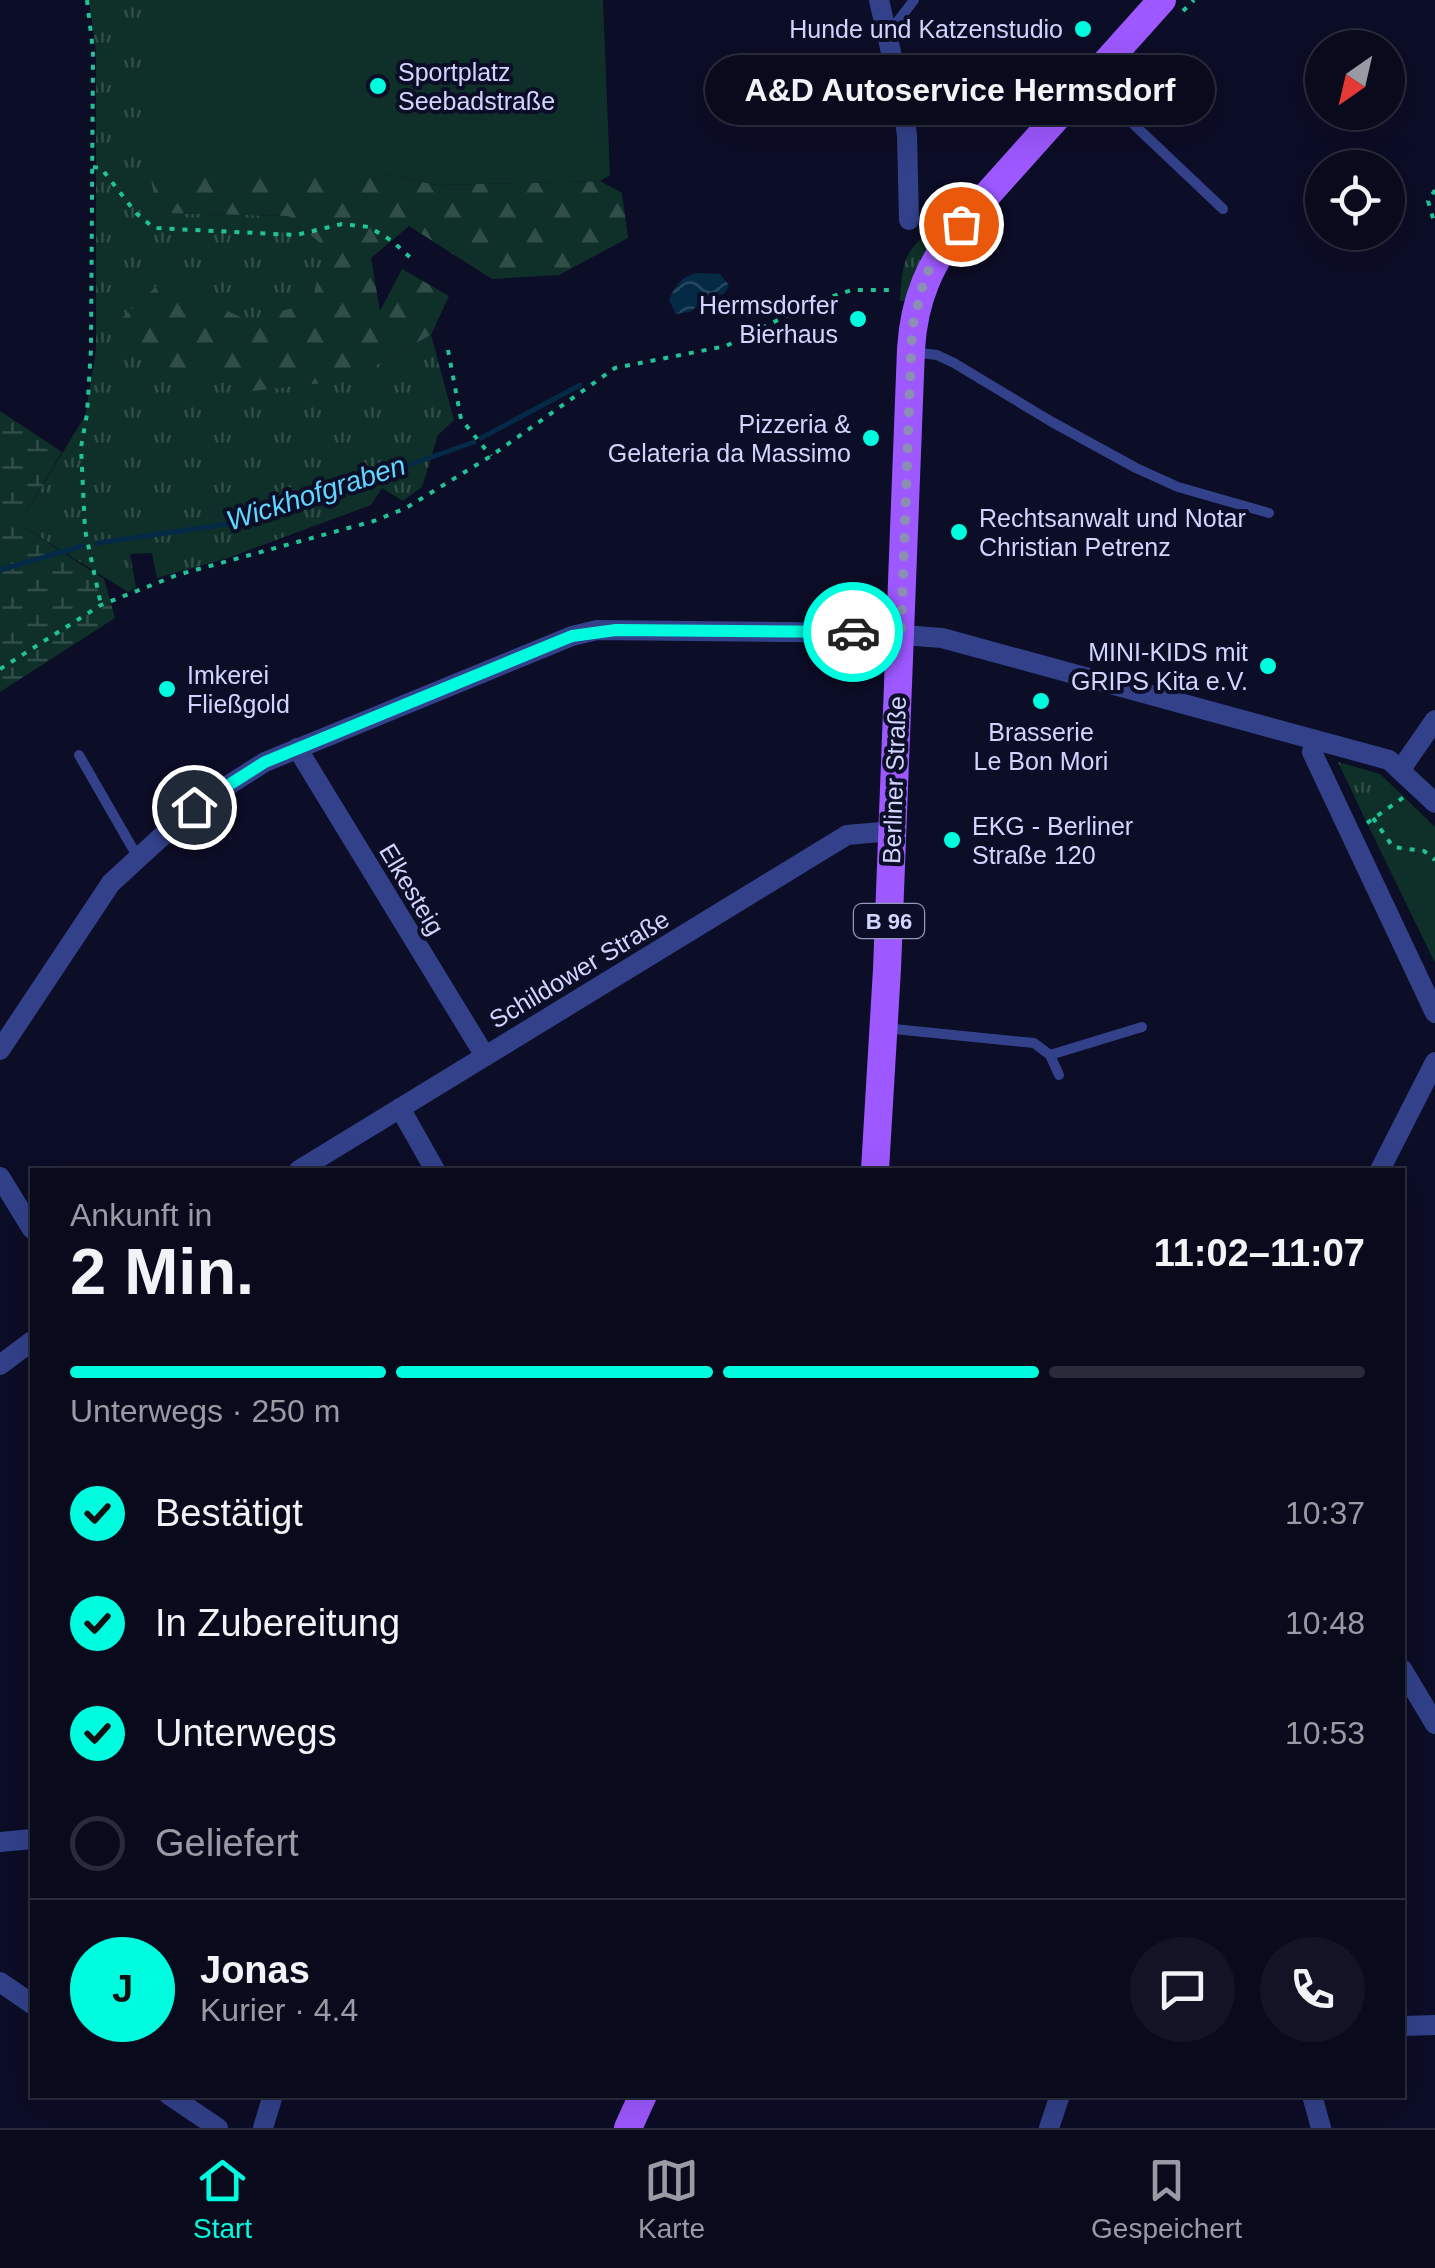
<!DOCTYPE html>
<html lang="de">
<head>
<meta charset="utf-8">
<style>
  body { margin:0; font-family:Helvetica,sans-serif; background:#121325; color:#f1f3f6; height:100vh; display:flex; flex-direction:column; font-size:38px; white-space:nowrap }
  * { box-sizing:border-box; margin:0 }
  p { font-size:32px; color:#999aa3 }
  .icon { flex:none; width:55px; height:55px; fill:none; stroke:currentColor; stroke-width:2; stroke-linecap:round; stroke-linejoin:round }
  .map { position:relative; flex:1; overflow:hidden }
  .panel { position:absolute; left:30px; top:1168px; width:1375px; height:930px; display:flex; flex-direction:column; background:#090a1c; border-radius:0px; box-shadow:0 10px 40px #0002,0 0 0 2px #292b3b }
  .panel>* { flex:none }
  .needle { width:65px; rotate:214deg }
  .controls { position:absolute; left:1305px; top:30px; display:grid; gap:20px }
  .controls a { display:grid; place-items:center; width:100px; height:100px; border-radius:50%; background:#090a1c; box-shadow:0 10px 40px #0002,0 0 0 2px #292b3b; font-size:50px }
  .pin { position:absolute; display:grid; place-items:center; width:85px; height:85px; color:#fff; margin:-42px; border:5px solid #fff; border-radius:50%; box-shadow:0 2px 10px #0007 }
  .courier { position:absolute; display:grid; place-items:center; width:100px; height:100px; margin:-50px; border:8px solid #00fcdf; border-radius:50%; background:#fff; color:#222; box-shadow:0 2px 12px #0007 }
  .bubble { position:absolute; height:70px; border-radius:35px; background:#090a1c; box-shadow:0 10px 40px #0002,0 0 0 2px #292b3b; font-size:32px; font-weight:700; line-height:70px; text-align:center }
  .summary em { font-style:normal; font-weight:700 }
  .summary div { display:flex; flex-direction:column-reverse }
  .summary { display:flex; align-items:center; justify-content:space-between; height:170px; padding:0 40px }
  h1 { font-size:65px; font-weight:700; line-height:75px }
  .bar { display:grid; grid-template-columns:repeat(4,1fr); gap:15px 10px; align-content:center; height:120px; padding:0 40px }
  .bar i { height:12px; border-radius:8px; background:#292b3b }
  .bar .on { background:#00fcdf }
  .bar p { grid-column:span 4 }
  .line { display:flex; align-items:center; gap:25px; padding:0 40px; border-top:2px solid #292b3b }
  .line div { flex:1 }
  .round { display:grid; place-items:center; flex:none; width:105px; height:105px; border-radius:52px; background:#121325 }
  ol { padding:0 40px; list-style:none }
  li { display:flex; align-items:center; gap:30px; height:110px }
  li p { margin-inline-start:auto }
  li .icon { padding:10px; border-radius:50%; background:#00fcdf; color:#111; stroke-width:4 }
  li:last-child { color:#999aa3 }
  li i { width:55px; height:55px; border:5px solid #292b3b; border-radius:50% }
  .tab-bar { display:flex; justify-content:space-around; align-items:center; height:140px; border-top:2px solid #292b3b; background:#090a1c; font-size:28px; color:#999aa3 }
  .tab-bar a { display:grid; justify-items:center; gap:5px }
  .tab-bar .on { color:#00fcdf }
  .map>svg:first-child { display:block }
  .grass { fill:url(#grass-tufts) }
  .forest { fill:url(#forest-firs) }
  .wetland { fill:url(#wetland-marsh) }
  .park { fill:#0e3028 }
  .water { fill:url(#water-waves) }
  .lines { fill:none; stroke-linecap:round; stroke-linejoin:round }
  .stream { stroke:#042a46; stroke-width:5 }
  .path { stroke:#21c396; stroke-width:4; stroke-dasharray:5 8; stroke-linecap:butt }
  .service { stroke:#32418a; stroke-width:10 }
  .minor { stroke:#32418a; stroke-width:20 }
  .primary { stroke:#9d58ff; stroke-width:28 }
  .done { stroke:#8c8fb3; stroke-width:10; stroke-dasharray:0 18 }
  .route { stroke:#00fcdf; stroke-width:12 }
  .poi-dot { fill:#00fcdf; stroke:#0c0d26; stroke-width:4 }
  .labels { text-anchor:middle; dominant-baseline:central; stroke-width:8; stroke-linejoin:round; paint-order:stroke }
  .shield { fill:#0c0d26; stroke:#9699be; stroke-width:2.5 }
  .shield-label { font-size:22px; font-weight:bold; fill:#d1d5ff }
  .poi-label { font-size:25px; fill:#d1d5ff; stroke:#0c0d26; text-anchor:end }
  .street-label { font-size:25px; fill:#d1d5ff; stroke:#0c0d26 }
  .water-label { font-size:28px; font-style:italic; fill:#5fd7ff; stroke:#0c0d26 }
</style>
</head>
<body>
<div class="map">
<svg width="1435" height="2128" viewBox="0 0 1435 2128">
  <defs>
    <pattern id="grass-tufts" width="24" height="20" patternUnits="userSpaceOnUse" patternTransform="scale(2.5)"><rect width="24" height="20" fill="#0e3028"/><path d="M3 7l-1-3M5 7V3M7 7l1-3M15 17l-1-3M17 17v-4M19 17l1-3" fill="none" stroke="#304d48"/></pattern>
    <pattern id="forest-firs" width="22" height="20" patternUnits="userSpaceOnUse" patternTransform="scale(2.5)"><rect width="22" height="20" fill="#0e3028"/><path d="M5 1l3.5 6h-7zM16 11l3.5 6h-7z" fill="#304d48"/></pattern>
    <pattern id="wetland-marsh" width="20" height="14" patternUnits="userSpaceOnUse" patternTransform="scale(2.5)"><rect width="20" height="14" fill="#0e3028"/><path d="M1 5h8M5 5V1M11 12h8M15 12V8" fill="none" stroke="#304d48"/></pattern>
    <pattern id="water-waves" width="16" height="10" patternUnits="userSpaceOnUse" patternTransform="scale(2.5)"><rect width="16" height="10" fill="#042a46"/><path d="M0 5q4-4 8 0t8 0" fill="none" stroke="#284862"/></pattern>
  </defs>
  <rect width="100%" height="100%" fill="#0c0d26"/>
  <g class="grass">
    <polygon points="89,0 150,0 150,172 157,213 288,216 325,246 349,380 431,335 454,420 438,435 422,487 403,501 382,488 371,505 228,558 157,578 152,553 130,554 136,588 128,592 19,524 85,416 96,351 96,52"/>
    <path d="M940 221 944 226 924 253 905 301H900C903 253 905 253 940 221Z"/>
    <polygon points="1338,762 1380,774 1400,793 1364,817"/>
  </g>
  <polygon class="forest" points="150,173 380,173 437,185 600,181 622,193 628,238 559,275 492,279 409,226 371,258 380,311 402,269 449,296 431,335 349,380 251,391 115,351 121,319 162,281 249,321 312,302 325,247 288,216 157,213"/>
  <polygon class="wetland" points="0,411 62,452 19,524 104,579 115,618 0,692"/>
  <g class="park">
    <polygon points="150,0 603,0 610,175 600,181 437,185 380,173 150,173"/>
    <polygon points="1400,793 1435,827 1435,963 1364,817"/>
  </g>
  <path class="water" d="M696 273 720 274 729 285C724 298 719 295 708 297L690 312 676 314 669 300C675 286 681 277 696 273Z"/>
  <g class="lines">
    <g class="stream">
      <polyline points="481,438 580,385"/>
      <polyline points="97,543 229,524 330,493 474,442"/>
      <polyline points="0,570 82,546"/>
    </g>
    <g class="path">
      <polyline points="87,0 93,51 91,348 87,414 81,447 85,530 101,605"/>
      <polyline points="1183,11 1194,0"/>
      <polyline points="93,167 101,168 136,213 154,228 296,235 342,224 369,227 392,241 412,259"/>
      <polyline points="1435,190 1428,201 1435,225"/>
      <polyline points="448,350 461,419 491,456"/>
      <polyline points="0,669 101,605 177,575 374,521 406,508 491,456 615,368 726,346 812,303 852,290 896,290"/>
      <polyline points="1373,818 1393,847 1424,851 1435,860"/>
      <polyline points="1367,823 1404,797"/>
    </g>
    <g class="service">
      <polyline points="888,34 914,0"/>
      <polyline points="1090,83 1223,209"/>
      <polyline points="771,100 893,64"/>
      <polyline points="912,352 937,355 954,363 1052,422 1136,468 1178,487 1269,513"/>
      <polyline points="79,755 137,856"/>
      <polyline points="884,1028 1034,1043 1050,1055 1059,1075"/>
      <polyline points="1050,1055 1142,1027"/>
    </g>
    <g class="minor">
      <polyline points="879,0 902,100 907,135 909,220"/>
      <polyline points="1315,740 1312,752 1435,1013"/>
      <polyline points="297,748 485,1056"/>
      <polyline points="1401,769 1435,720"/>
      <polyline points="0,1050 111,883 194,807 265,762 572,636 597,630 876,633 942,638 1389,760 1435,803"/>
      <polyline points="400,1108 435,1170"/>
      <polyline points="299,1170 847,835 892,831"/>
      <polyline points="1380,1170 1435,1062"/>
      <polyline points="0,1177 32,1229"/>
      <polyline points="0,1365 32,1341"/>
      <polyline points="1402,1669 1435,1724"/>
      <polyline points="0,1842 32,1839"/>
      <polyline points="0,1982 32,2004"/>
      <polyline points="1402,2026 1435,2025"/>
      <polyline points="169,2095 218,2128"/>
      <polyline points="1312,2095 1321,2128"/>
      <polyline points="263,2128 273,2095"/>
      <polyline points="1049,2128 1060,2095"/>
    </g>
    <g class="primary">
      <path d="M875 1170 887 969 911 349C914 299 930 263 961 224L1162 0"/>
      <polyline points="628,2128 643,2095"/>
    </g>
  </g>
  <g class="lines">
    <polyline class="done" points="853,632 901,634 912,328 925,277 940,250 961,224"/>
    <polyline class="route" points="194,807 265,762 572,636 616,630 853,632"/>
  </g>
  <g class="poi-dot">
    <circle cx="1083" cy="29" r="10"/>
    <circle cx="378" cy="86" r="10"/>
    <circle cx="858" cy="319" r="10"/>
    <circle cx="871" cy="438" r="10"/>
    <circle cx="959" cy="532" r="10"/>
    <circle cx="1268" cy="666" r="10"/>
    <circle cx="167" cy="689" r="10"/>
    <circle cx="1041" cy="701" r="10"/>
    <circle cx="952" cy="840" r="10"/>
  </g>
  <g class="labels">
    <rect class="shield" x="854" y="904" width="70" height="34" rx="8"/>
    <g class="shield-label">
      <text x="889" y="921">B 96</text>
    </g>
    <g class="poi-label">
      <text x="1063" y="29">Hunde und Katzenstudio</text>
      <text x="398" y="72" text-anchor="start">Sportplatz<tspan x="398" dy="29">Seebadstraße</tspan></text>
      <text x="838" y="305">Hermsdorfer<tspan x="838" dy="29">Bierhaus</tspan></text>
      <text x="851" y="424">Pizzeria &amp;<tspan x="851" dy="29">Gelateria da Massimo</tspan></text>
      <text x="979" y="518" text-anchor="start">Rechtsanwalt und Notar<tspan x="979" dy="29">Christian Petrenz</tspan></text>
      <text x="1248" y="652">MINI-KIDS mit<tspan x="1248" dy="29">GRIPS Kita e.V.</tspan></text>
      <text x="187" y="675" text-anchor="start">Imkerei<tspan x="187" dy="29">Fließgold</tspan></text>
      <text x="1041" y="732" text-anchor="middle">Brasserie<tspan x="1041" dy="29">Le Bon Mori</tspan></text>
      <text x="972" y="826" text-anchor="start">EKG - Berliner<tspan x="972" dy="29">Straße 120</tspan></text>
    </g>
    <g class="street-label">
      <text transform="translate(894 780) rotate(-88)">Berliner Straße</text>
      <text transform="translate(412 889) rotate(59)">Elkesteig</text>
      <text transform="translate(579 969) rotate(-31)">Schildower Straße</text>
    </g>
    <g class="water-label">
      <text transform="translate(316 493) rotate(-18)">Wickhofgraben</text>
    </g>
  </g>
</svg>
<div class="controls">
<a><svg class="needle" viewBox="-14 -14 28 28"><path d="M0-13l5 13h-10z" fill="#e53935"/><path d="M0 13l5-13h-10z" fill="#999aa3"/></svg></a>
<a><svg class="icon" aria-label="locate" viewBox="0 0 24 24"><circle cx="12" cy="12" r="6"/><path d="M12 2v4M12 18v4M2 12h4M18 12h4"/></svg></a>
</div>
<div class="pin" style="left:961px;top:224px;background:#ea580c"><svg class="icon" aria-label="bag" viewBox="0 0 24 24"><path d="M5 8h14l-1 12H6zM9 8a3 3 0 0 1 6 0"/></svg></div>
<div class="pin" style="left:194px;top:807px;background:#1f2937"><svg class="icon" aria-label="home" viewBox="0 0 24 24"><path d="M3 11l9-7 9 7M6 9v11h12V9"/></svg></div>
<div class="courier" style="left:853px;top:632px"><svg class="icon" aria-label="car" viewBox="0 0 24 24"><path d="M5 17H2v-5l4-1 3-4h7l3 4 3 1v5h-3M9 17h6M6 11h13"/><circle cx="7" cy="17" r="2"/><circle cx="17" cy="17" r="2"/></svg></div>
<div class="bubble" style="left:705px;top:55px;width:510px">A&amp;D Autoservice Hermsdorf</div>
<section class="panel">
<div class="summary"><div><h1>2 Min.</h1><p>Ankunft in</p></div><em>11:02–11:07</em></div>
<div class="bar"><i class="on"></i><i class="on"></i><i class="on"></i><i></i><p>Unterwegs · 250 m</p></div>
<ol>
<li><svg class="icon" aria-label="check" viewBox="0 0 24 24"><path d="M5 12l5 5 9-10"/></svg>Bestätigt<p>10:37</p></li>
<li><svg class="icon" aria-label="check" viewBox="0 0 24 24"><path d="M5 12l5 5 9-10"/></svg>In Zubereitung<p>10:48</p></li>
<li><svg class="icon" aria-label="check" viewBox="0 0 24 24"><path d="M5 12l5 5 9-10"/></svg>Unterwegs<p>10:53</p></li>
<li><i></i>Geliefert</li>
</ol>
<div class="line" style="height:180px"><b class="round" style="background:#00fcdf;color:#111">J</b><div><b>Jonas</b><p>Kurier · 4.4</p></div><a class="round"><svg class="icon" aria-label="chat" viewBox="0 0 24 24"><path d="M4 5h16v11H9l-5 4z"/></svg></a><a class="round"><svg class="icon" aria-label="phone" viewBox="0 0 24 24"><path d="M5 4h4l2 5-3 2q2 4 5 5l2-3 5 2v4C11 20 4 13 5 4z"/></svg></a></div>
</section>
</div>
<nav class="tab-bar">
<a class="on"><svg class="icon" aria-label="home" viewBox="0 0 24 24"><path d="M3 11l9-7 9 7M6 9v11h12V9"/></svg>Start</a>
<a><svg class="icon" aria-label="map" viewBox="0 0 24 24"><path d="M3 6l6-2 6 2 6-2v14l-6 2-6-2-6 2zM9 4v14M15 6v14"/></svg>Karte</a>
<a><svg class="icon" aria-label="saved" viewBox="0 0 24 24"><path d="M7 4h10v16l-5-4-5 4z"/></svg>Gespeichert</a>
</nav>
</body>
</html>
